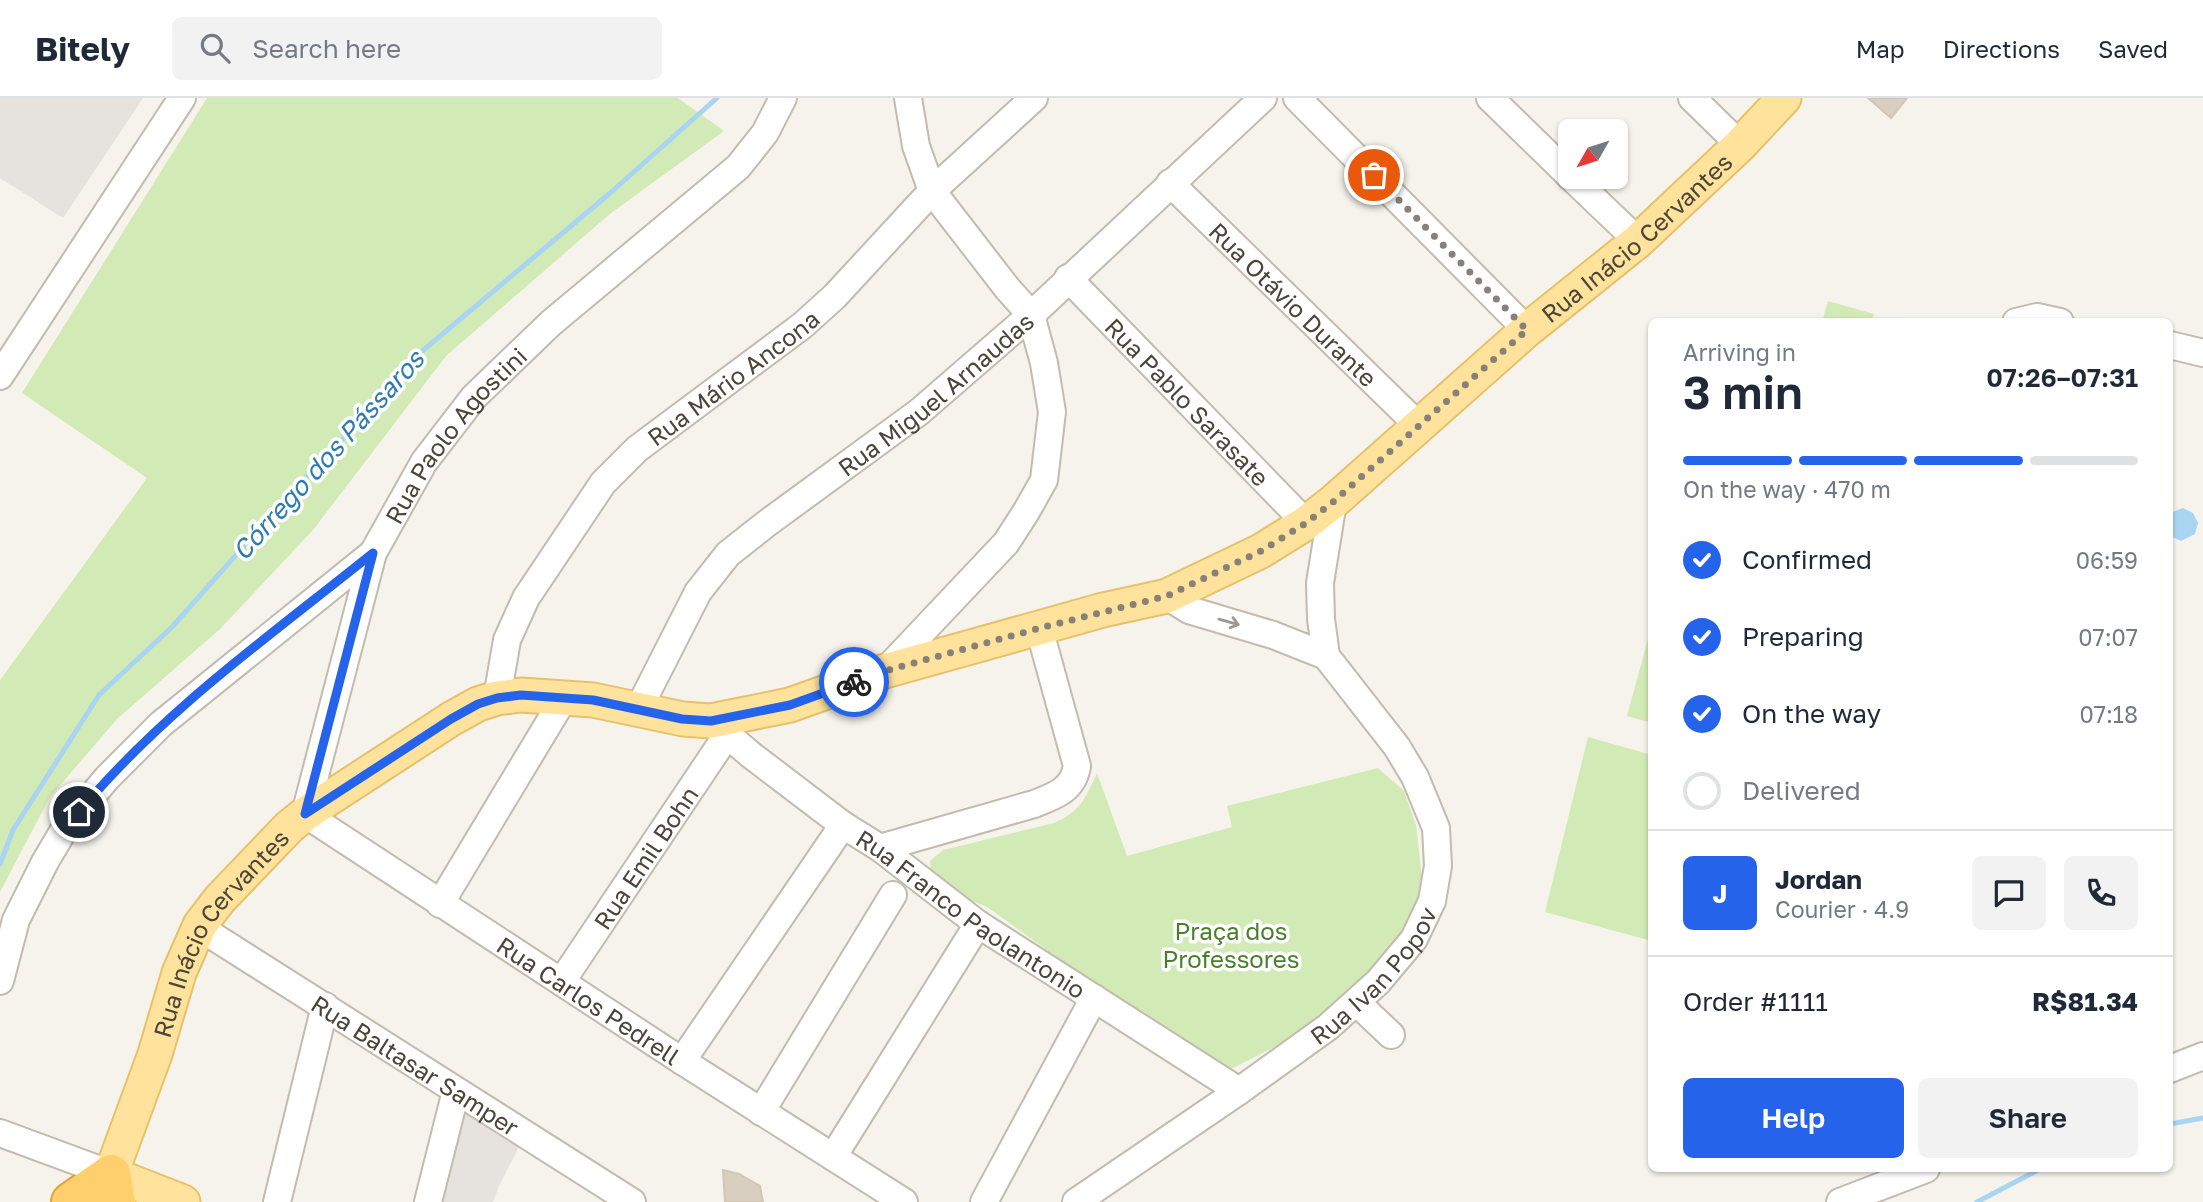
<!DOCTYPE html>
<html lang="en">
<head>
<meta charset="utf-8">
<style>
  body { margin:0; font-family:"Golos Text",sans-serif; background:#f2f2f3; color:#1f2937; height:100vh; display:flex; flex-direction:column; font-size:26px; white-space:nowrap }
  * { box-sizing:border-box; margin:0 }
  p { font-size:23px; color:#747a83 }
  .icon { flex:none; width:38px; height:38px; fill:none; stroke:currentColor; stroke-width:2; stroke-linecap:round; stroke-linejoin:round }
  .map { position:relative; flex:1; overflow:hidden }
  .sheet { position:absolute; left:1648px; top:220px; width:525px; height:854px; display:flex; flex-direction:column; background:#fff; border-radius:10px; box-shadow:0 2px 5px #0004 }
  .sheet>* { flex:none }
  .needle { width:46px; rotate:231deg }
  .controls { position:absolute; left:1558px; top:21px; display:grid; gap:14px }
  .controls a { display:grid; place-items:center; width:70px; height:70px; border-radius:10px; background:#fff; box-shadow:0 2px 5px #0004; font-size:35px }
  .pin { position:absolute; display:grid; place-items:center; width:60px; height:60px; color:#fff; margin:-30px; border:4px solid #fff; border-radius:50%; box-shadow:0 2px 7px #0007 }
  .courier { position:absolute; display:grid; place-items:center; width:70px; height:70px; margin:-35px; border:5px solid #2563eb; border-radius:50%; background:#fff; color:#222; box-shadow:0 2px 9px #0007 }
  .head em { font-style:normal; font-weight:600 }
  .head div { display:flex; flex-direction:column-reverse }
  .head { display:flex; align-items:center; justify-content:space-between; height:119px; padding:0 35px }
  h1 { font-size:46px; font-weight:600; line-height:52px }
  .bar { display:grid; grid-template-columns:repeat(4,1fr); gap:10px 7px; align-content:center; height:84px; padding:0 35px }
  .bar i { height:9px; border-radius:5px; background:#e0e1e3 }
  .bar .on { background:#2563eb }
  .bar p { grid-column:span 4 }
  .line { display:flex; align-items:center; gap:18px; padding:0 35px; border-top:2px solid #e0e1e3 }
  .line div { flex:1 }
  .round { display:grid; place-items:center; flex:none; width:74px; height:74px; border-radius:10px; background:#f2f2f3 }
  ol { padding:0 35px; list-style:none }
  li { display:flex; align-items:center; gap:21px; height:77px }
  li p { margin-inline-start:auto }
  li .icon { padding:7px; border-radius:50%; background:#2563eb; color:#fff; stroke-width:4 }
  li:last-child { color:#747a83 }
  li i { width:38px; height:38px; border:4px solid #e0e1e3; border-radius:50% }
  .button { display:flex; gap:14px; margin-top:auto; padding:14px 35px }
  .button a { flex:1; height:80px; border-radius:10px; background:#2563eb; color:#fff; font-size:28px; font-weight:600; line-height:80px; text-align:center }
  .button a+a { background:#f2f2f3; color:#1f2937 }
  header { display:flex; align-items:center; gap:42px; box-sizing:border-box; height:98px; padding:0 35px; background:#fff; border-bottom:2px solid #e0e1e3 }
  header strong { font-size:33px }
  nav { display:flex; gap:38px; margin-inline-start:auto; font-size:24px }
  .search { width:490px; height:63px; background:#f2f2f3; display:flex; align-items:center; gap:18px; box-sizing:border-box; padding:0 24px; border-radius:10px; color:#747a83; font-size:26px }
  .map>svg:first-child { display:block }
  .industrial { fill:#e6e2dd }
  .green { fill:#d2eab5 }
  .water { fill:#a9d4f2 }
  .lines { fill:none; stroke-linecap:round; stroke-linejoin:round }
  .stream { stroke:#a9d4f2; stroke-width:5 }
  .building { fill:#d8cfc1; stroke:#d3c7b4; stroke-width:2 }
  .minor-casing { stroke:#c2bbae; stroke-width:30 }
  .major-casing { stroke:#e6c16a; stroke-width:37 }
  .highway-casing { stroke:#e0a43c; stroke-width:42 }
  .minor { stroke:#fff; stroke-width:26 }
  .major { stroke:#ffe39c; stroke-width:33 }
  .highway { stroke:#ffcf6e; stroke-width:38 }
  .oneway { stroke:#9c9892 }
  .done { stroke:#878178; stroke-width:7; stroke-dasharray:0 12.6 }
  .route { stroke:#2563eb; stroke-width:9 }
  .labels { text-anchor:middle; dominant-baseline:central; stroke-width:7; stroke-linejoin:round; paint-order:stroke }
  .street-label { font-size:24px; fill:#4b4439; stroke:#fff }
  .park-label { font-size:24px; fill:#4a7f2a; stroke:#fff }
  .water-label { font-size:26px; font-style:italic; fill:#2e7ab2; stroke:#fff }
</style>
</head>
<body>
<header>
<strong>Bitely</strong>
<div class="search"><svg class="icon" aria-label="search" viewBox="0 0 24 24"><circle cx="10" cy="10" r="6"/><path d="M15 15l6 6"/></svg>Search here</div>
<nav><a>Map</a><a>Directions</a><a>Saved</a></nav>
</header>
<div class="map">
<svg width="2203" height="1104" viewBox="0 0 2203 1104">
  <rect width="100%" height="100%" fill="#f6f3ec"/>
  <g class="industrial">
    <polygon points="0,0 143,0 63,120 0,80"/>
    <polygon points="469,1009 522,1043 499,1088 493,1104 443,1104 463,1019"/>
  </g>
  <g class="green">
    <polygon points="207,0 678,0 724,33 611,115 446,258 313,432 220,531 117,621 50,699 0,794 0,582 147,380 22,295"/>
    <polygon points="1828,203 1874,216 1872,224 1822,224"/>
    <polygon points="1651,530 1652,531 1652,625 1627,618"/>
    <polygon points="1588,639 1652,657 1652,843 1545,814"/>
    <path d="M1378 670 1404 693 1416 727 1423 789 1387 869 1314 929 1221 976 987 809 961 798 931 777 930 763 943 752 1054 725C1081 713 1085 701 1097 675L1127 758 1232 729 1227 708Z"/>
  </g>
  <polygon class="water" points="2183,410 2193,415 2198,425 2195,436 2181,443 2170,438 2170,415"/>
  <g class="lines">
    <g class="stream">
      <polyline points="0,766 13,732 99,597 172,529 283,404 363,320 414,260 609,96 717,0"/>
      <polyline points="2170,1026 2203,1020"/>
      <polyline points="1977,1104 2040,1071"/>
    </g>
  </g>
  <g class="building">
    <polygon points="1868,0 1907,0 1891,20"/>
    <polygon points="723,1072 739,1076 760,1088 763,1104 725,1104"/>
  </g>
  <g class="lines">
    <defs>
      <g id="minor">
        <polyline points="1297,0 1527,232"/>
        <polyline points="1490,0 1570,78"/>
        <polyline points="1692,0 1740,47"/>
        <polyline points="1571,79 1638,143"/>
        <path id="s1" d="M1170 85 1419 328"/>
        <path id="s2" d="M1068 180 1306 425"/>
        <polyline points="2016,224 2037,219 2060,224"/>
        <polyline points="2170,247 2203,255"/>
        <polyline points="0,278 182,0"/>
        <path id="s3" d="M373 455 305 716 682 963 904 1104"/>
        <polyline points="1167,498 1189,512 1273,537 1326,558"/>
        <polyline points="885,573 1006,445 1026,414 1044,382 1052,314 1044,265 1031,217 1007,190 932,93 916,48 908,0"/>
        <path id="s4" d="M497 600 507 542 526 500 603 385 637 351 803 227 835 198 932 93 1034 0"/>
        <path id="s5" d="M638 612 698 494 728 456 766 426 919 314 1031 217 1263 0"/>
        <path id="s6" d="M711 623 751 657 843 727 880 750 978 826 1239 993"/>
        <path d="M880 750 1034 706C1055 698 1073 692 1077 668L1039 530"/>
        <polyline points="440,806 564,600"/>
        <path id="s7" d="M200 827 216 840 632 1104"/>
        <path id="s8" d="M0 883 16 822 45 764 65 730 107 680 161 626 373 455 424 364 474 299 551 225 738 69 765 35 783 0"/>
        <path id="s9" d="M562 883 727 637"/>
        <polyline points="1356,904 1391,937"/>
        <polyline points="682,963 843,727"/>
        <polyline points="2170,971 2203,958"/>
        <polyline points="761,1014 893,797"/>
        <polyline points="0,1035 111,1076"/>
        <polyline points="833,1059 978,826"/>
        <polyline points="277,1104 325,908"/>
        <polyline points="428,1104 456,993"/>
        <polyline points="984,1104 1094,900"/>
        <path id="s10" d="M1076 1104 1239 993 1328 929 1378 884 1414 841 1432 803 1438 768 1436 730 1415 679 1397 649 1326 558 1321 521 1320 485 1333 404"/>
        <polyline points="1840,1104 1926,1071"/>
      </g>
      <g id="major">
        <path id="s11" d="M183 1104 111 1076 155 956 179 875 200 827 220 801 289 729 305 716 451 621 478 606 497 600 521 597 593 602 683 621 711 623 790 607 885 573 1103 512 1167 498 1261 453 1306 425 1333 404 1527 232 1638 143 1740 47 1784 0"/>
      </g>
      <polyline id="highway" points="71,1104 111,1076 116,1104"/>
    </defs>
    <use href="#minor" class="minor-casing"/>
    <use href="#major" class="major-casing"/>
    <use href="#highway" class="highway-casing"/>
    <use href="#minor" class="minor"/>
    <use href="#major" class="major"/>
    <use href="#highway" class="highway"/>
  </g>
  <defs><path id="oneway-shaft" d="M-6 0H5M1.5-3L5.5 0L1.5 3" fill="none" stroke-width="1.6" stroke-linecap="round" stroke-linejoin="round" transform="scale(1.75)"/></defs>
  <use class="oneway" href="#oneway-shaft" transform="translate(1229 524) rotate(16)"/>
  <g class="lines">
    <polyline class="done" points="854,584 885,573 1040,530 1167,498 1261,453 1306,425 1333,404 1527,232 1374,77"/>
    <path class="route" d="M79 714C163 613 271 537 373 455L305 716 451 621 478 606 497 600 521 597 593 602 682 621 711 623 790 607 854 584"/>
  </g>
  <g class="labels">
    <g class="street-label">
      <text stroke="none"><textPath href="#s11" startOffset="2004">Rua Inácio Cervantes</textPath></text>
      <text stroke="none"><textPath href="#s1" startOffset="173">Rua Otávio Durante</textPath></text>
      <text stroke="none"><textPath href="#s4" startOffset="411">Rua Mário Ancona</textPath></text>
      <text stroke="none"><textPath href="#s5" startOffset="443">Rua Miguel Arnaudas</textPath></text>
      <text stroke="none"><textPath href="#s2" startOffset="172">Rua Pablo Sarasate</textPath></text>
      <text stroke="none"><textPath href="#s8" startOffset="726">Rua Paolo Agostini</textPath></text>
      <text stroke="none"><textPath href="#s9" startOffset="149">Rua Emil Bohn</textPath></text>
      <text stroke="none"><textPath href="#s6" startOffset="324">Rua Franco Paolantonio</textPath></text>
      <text stroke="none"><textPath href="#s11" startOffset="345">Rua Inácio Cervantes</textPath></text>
      <text stroke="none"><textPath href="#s10" startOffset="376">Rua Ivan Popov</textPath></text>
      <text stroke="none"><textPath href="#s3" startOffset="609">Rua Carlos Pedrell</textPath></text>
      <text stroke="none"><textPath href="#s7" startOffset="257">Rua Baltasar Samper</textPath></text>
    </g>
    <g class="park-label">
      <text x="1231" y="832">Praça dos<tspan x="1231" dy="28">Professores</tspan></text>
    </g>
    <g class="water-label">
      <text transform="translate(328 357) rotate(-48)">Córrego dos Pássaros</text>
    </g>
  </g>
</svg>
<div class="controls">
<a><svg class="needle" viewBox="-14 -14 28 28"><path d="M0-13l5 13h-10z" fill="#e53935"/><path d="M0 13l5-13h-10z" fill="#747a83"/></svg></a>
</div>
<div class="pin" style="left:1374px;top:77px;background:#ea580c"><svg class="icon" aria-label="bag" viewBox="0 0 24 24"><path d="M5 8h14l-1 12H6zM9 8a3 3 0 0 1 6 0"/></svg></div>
<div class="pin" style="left:79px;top:714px;background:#1f2937"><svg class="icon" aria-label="home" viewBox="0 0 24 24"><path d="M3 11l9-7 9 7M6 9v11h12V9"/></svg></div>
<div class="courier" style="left:854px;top:584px"><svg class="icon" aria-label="bike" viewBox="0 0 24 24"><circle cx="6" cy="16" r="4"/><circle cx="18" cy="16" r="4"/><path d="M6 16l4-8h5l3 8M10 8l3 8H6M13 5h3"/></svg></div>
<section class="sheet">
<div class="head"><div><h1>3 min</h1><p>Arriving in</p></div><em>07:26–07:31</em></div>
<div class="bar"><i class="on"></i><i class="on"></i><i class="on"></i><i></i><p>On the way · 470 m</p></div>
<ol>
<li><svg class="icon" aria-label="check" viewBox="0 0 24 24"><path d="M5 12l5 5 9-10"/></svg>Confirmed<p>06:59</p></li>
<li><svg class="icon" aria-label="check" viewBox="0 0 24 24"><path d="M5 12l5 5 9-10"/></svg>Preparing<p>07:07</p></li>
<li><svg class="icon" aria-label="check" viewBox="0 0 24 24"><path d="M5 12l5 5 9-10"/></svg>On the way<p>07:18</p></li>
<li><i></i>Delivered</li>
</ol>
<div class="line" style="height:126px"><b class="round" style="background:#2563eb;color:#fff">J</b><div><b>Jordan</b><p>Courier · 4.9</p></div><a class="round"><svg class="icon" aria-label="chat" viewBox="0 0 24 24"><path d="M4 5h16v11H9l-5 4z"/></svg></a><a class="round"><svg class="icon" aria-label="phone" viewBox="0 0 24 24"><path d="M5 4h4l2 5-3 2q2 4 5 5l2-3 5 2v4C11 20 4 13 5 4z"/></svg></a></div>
<div class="line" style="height:91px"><div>Order #1111</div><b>R$81.34</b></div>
<div class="button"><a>Help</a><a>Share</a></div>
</section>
</div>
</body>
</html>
